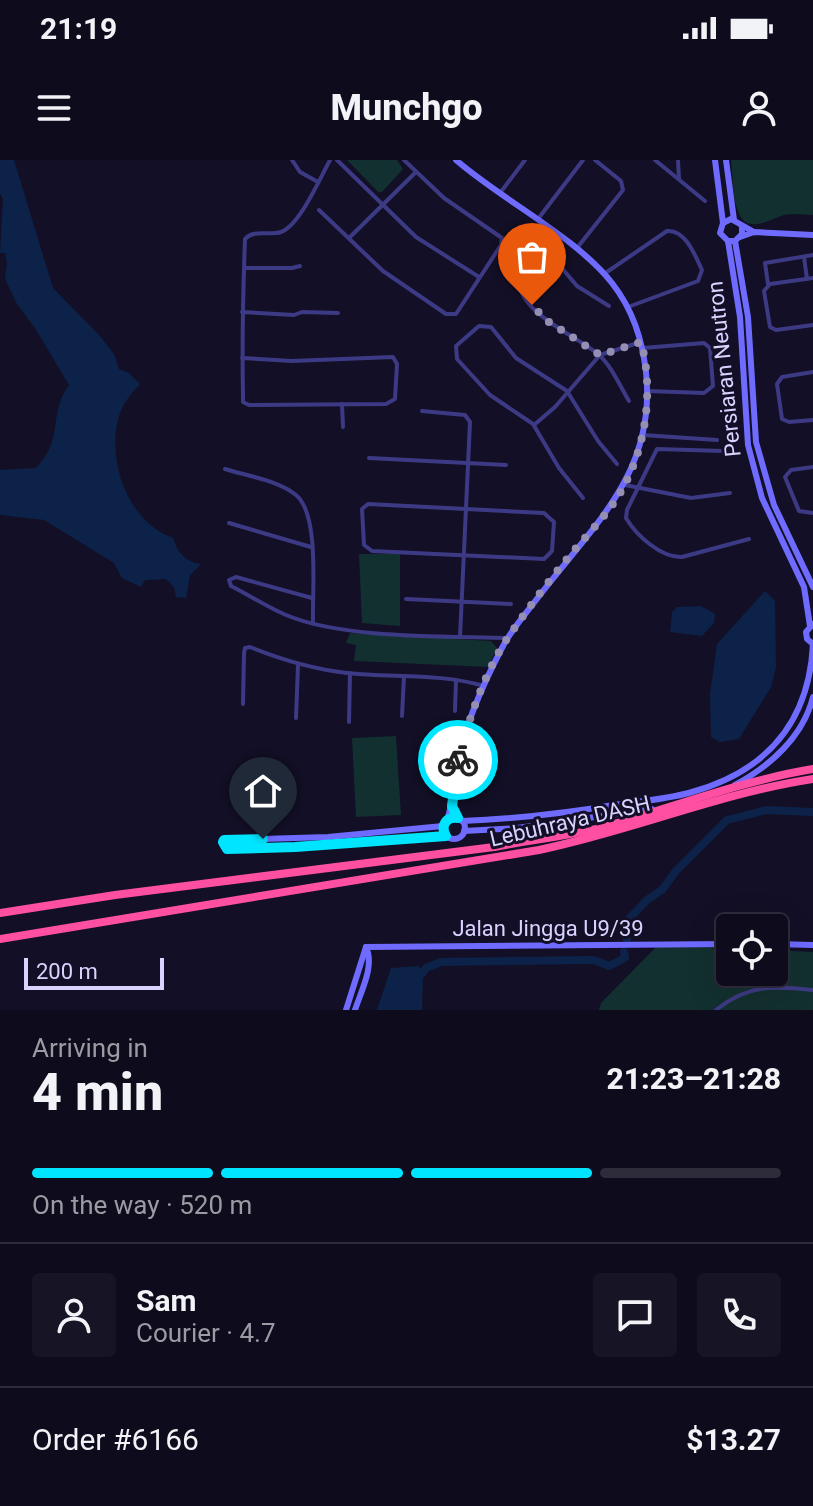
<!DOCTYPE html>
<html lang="en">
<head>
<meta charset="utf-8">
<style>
  body { margin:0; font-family:Roboto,sans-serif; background:#171425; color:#f1f3f6; height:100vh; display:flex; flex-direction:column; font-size:30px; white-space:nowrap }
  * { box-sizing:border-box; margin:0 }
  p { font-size:26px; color:#9b9ba3 }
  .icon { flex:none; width:44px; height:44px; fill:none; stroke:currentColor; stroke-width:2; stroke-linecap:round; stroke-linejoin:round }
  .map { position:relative; height:850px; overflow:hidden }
  .panel { display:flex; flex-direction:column; background:#0e0b1c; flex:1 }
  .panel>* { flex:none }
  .tools { position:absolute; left:716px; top:754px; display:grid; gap:16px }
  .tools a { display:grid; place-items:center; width:72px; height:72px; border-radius:8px; background:#0e0b1c; box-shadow:0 8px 32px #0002,0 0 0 2px #2e2b3b; font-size:40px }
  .scale { position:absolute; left:24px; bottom:20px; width:140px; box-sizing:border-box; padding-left:8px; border:4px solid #d9d4ff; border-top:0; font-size:22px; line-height:28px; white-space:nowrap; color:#d9d4ff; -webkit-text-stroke:6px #130f26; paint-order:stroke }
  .pin { position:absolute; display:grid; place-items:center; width:68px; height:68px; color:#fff; margin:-82px -34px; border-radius:50% 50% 50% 0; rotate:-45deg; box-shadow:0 0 8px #0007 }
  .pin .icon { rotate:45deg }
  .courier { position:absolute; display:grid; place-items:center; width:80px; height:80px; margin:-40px; border:6px solid #00e5ff; border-radius:50%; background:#fff; color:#222; box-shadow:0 2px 10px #0007 }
  .headline em { font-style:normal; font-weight:800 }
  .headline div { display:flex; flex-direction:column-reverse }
  .headline { display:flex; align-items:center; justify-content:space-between; height:136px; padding:0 32px }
  h1 { font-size:52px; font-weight:800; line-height:60px }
  .bar { display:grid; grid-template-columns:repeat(4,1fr); gap:12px 8px; align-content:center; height:96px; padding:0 32px }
  .bar i { height:10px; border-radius:6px; background:#2e2b3b }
  .bar .current { background:#00e5ff }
  .bar p { grid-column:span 4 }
  .line { display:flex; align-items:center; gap:20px; padding:0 32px; border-top:2px solid #2e2b3b }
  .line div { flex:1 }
  .round { display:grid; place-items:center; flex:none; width:84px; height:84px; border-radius:8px; background:#171425 }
  .status { display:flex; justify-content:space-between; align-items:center; height:56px; padding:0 40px; background:#0e0b1c; direction:ltr }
  .status svg { height:22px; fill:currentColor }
  header { display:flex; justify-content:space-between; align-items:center; height:104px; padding:0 32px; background:#0e0b1c; font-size:36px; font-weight:800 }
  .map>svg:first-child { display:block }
  .green { fill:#12302f }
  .water { fill:#0c2248 }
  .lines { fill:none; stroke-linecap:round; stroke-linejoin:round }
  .river { stroke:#0c2248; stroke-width:8 }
  .street { stroke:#3d3a85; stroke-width:4 }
  .secondary { stroke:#6f6bff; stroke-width:6 }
  .highway { stroke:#ff4fa3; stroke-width:8 }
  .highway-bridge { stroke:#ff4fa3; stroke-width:8 }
  .done { stroke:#948fb3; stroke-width:8; stroke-dasharray:0 14.4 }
  .route { stroke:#00e5ff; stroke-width:10 }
  .labels { text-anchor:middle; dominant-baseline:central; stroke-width:6; stroke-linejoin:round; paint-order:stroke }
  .street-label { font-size:22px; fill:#d9d4ff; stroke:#130f26 }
</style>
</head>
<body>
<div class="status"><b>21:19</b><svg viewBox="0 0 49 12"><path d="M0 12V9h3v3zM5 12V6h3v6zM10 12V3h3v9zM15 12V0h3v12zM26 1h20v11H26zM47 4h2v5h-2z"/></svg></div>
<header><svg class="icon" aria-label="menu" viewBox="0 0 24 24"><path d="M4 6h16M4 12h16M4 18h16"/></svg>Munchgo<svg class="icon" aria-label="person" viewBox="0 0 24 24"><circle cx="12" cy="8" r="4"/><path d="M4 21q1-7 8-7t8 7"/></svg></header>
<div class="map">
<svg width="813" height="850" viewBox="0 0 813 850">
  <rect width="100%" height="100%" fill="#130f26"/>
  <g class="green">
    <polygon points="347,0 397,0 403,9 382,32 378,32"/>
    <path d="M731 0H813V55C803 55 790 53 781 56 767 61 745 74 738 51 732 36 733 16 731 0Z"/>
    <polygon points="359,394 400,394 400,466 362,463"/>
    <polygon points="350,473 491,481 497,488 488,507 354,501 356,485 346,483"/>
    <polygon points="396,576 401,655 356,657 352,578"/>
    <polygon points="658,785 730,788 730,812 774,812 774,790 813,792 813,850 599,850 601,843"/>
  </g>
  <g class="water">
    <path d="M0 0H14L53 128 99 175 114 194 119 209 129 213 140 224C131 234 123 243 119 256 106 301 128 362 173 378 177 392 185 402 201 404L190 415 186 438 176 437 174 427 166 419 145 420 141 427 122 418 114 403 44 360 0 355V310L36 308C65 278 47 256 69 225L35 168 17 144 5 119 7 103 5 93H0L3 39 0 34Z"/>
    <polygon points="765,431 775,441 776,507 771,527 739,579 720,582 711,577 710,534 717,484"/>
    <polygon points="701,446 715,454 714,463 702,476 670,472 672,452 677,447"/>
    <polygon points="418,806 423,810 422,850 377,850 391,808"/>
  </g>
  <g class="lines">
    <g class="river">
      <polyline points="627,780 625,763 647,740 663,729 675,712 727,660 766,650 813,652"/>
      <polyline points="419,818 426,808 441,802 594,800 609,806 625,798 624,792"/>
    </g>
    <g class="street">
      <polyline points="292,0 300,12 318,22"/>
      <polyline points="337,0 416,77 479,117"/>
      <polyline points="655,0 705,41"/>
      <polyline points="678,0 679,19"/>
      <polyline points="500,33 525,0"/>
      <polyline points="319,50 383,111 446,154 456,154 501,85 502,78 444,38 404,0"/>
      <polyline points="538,59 583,0"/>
      <polyline points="349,78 416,12"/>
      <polyline points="577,88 623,30 621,21 595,0"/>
      <polyline points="804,97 807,119"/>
      <polyline points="244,108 292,108 300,106"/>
      <path d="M604 114 667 71C685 69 695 95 702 110L698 121 628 147"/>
      <polyline points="813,118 770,124 764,131 770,167 776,170 813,165"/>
      <polyline points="768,124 765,103 813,95"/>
      <path d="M609 146 577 126 555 100C540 97 530 111 520 119 514 150 578 177 598 194 611 205 620 226 629 241"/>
      <polyline points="242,152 294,155 302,152 338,153"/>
      <polyline points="643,188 704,183 710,188 713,226 704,233 647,231"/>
      <path d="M242 198 292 201 393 197 397 204 395 239 386 244 249 245 243 242V237C242 184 243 132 245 79 254 69 269 76 281 72 300 65 320 18 330 0"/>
      <polyline points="813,212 782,217 777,224 782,259 789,262 813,260"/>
      <polyline points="342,244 343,267"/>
      <polyline points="422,251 465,255 470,262 460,477"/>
      <polyline points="534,265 555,247 600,195 641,182"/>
      <polyline points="643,275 717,280"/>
      <path d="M723 291 657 289 627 350 626 358C636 375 661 398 682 397L749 379"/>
      <polyline points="369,298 506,305"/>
      <polyline points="813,307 791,310 785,317 799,351 813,353"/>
      <path d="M225 309C247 316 278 320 296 335 320 355 312 432 313 463"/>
      <polyline points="625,325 691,338 730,333"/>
      <polyline points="583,338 559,308 533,264 490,235 457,199 456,186 479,166 491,167 516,198 567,231 598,281 617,304"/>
      <polygon points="368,344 544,353 554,362 552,391 544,399 372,391 364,385 362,349"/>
      <polyline points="229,363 311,387"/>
      <path d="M312 438 236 417 229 420 231 426C249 435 267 447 286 455 343 479 445 476 507 478"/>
      <polyline points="406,439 511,444"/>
      <path d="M243 544 244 493 245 488 250 487C282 500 312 509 347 513 392 518 440 513 484 526"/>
      <polyline points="455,551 456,520"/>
      <polyline points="402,556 404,516"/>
      <polyline points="296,558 298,505"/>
      <polyline points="349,562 350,513"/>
      <path d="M716 850C748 824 773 826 813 830"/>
    </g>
    <g class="secondary">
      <polyline points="715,0 723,63"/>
      <polyline points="726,0 734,60"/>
      <polyline points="742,67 742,74 735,81 728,81 720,73 723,63 731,59 754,72"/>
      <polyline points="740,77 754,72 813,75"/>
      <polyline points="728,81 740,157 748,285 762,338 804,427 810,466"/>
      <polyline points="735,81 748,157 756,282 774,345 813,427"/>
      <path d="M735 625C770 606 803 577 813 537"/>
      <circle cx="454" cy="668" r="11"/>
      <path d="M447 660C453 644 452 628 455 612 463 570 482 526 502 488 510 472 522 458 533 444 589 369 657 315 646 212 642 179 633 150 612 123 576 77 502 40 456 0"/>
      <path d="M462 661C515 659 567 653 620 644 644 641 668 639 692 632 767 611 809 562 813 484L807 479 806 472 813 464"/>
      <polyline points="443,666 328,677 224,680 223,682 227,689 295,687 446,676"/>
      <polyline points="464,671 517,668 652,649"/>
      <polyline points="774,784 813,785"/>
      <polyline points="366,787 730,784"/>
      <polyline points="346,850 366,787"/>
      <path d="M355 850C361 831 375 806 366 787"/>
    </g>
    <g class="highway">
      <polyline points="0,753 115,735 494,687"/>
      <path d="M0 779 539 690C631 671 720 633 813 619"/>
    </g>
    <path class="highway-bridge" d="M494 687C530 680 569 676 604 667 674 647 741 621 813 609"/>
  </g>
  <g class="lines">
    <path class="done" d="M458 600C468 561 486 509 509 476 529 447 550 419 572 393 586 376 603 359 615 341 645 297 655 233 641 182L600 195 546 160 532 145"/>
    <path class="route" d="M263 679 224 680 223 682 227 689 295 687 446 676C440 666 446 656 458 658L452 646 458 600"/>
  </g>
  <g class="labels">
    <g class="street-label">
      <text transform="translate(724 209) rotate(-96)">Persiaran Neutron</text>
      <text transform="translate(570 661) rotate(-13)">Lebuhraya DASH</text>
      <text x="548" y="768">Jalan Jingga U9/39</text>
    </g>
  </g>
</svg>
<div class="tools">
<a><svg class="icon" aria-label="locate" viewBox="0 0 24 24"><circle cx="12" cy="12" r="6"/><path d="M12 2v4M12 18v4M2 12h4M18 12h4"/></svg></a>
</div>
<div class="scale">200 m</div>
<div class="pin" style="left:532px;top:145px;background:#ea580c"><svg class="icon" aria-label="bag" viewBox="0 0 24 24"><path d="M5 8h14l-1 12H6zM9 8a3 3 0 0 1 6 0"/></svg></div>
<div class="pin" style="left:263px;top:679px;background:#1f2937"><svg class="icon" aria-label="home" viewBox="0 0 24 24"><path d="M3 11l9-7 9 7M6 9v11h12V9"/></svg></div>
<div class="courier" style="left:458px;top:600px"><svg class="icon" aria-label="bike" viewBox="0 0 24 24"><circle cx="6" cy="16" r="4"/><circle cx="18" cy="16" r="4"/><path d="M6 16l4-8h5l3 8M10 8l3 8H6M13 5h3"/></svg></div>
</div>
<section class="panel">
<div class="headline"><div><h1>4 min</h1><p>Arriving in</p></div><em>21:23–21:28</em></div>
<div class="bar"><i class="current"></i><i class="current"></i><i class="current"></i><i></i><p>On the way · 520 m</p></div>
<div class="line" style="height:144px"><a class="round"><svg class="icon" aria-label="person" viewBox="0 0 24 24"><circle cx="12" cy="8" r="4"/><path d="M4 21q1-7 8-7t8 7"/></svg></a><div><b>Sam</b><p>Courier · 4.7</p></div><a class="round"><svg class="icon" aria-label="chat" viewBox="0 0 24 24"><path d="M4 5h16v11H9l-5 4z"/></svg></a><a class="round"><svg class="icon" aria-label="phone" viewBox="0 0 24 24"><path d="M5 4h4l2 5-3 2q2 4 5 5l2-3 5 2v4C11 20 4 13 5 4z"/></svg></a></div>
<div class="line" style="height:104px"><div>Order #6166</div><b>$13.27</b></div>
</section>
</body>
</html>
